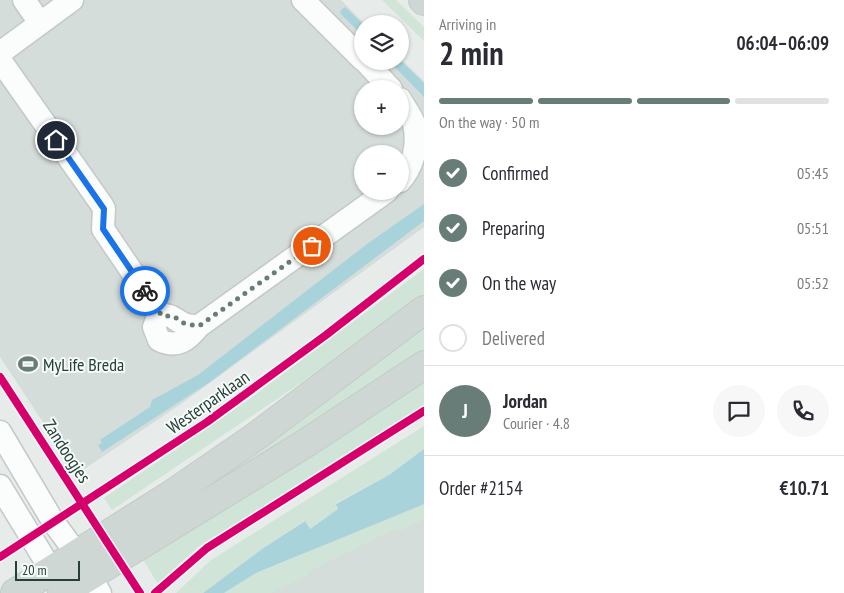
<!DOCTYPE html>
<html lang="en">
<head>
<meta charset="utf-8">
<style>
  body { margin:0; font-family:"PT Sans Narrow",sans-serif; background:#f7f7f7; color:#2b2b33; height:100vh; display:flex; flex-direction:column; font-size:19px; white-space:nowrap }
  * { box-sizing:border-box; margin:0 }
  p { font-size:16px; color:#7c7c81 }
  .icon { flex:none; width:28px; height:28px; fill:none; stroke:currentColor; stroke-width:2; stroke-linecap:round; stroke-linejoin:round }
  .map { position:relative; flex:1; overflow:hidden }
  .drawer { display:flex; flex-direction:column; background:#fff; width:420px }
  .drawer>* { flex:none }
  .fabs { position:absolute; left:354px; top:15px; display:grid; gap:10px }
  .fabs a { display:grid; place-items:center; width:55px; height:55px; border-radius:50%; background:#fff; box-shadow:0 1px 4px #0004; font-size:25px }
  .scale { position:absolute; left:15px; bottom:12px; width:65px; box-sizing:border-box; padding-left:5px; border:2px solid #244139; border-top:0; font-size:14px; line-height:18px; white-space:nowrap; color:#244139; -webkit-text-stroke:4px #f6faf8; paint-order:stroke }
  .pin { position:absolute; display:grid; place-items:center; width:42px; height:42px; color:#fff; margin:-21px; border:2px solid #fff; border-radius:50%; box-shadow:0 1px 5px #0007 }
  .courier { position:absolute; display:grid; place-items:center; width:50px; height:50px; margin:-25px; border:4px solid #1a73e8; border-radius:50%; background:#fff; color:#222; box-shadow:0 1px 6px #0007 }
  .headline em { font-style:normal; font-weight:800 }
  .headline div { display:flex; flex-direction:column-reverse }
  .headline { display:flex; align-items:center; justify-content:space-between; height:85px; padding:0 15px }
  h1 { font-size:32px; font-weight:800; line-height:38px }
  .bar { display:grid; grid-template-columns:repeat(4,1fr); gap:8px 5px; align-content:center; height:60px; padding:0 15px }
  .bar i { height:6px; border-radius:4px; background:#e1e1e2 }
  .bar .current { background:#687d77 }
  .bar p { grid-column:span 4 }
  .line { display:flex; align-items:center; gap:12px; padding:0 15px; border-top:1px solid #e1e1e2 }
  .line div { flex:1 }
  .round { display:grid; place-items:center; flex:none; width:52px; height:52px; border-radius:26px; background:#f7f7f7 }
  ol { padding:0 15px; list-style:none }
  li { display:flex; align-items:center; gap:15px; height:55px }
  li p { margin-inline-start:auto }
  li .icon { padding:5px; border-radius:50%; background:#687d77; color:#fff; stroke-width:4 }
  li:last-child { color:#7c7c81 }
  li i { width:28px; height:28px; border:2px solid #e1e1e2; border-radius:50% }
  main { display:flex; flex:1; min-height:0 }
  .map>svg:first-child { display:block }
  .built { fill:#d5ddda; fill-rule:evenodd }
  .green { fill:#d0e5d7 }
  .water { fill:#a8d3da }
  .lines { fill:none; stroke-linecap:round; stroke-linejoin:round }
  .minor-casing { stroke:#c4c9c7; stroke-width:25 }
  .major-casing { stroke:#c2cbc9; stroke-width:30 }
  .minor { stroke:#fbfcfc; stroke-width:22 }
  .major { stroke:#cfd7d5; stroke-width:28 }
  .cycleway-casing { stroke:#f6faf8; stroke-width:11 }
  .cycleway { stroke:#d6006c; stroke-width:8 }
  .done { stroke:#687d77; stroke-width:5; stroke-dasharray:0 9 }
  .route { stroke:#1a73e8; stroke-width:6 }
  .labels { text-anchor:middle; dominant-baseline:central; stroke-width:4; stroke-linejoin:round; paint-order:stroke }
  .poi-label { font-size:18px; fill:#244139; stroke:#f6faf8; text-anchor:start }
  .street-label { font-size:18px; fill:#244139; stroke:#f6faf8 }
</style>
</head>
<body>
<main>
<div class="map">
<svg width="424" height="593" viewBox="0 0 424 593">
  <rect width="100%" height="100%" fill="#e7ecea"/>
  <g class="built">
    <path d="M0 0H341L365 24H362V61H400V58L424 81V227L181 404 77 474 0 357ZM362 89H400V126H362ZM362 154H400V191H362Z"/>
    <polygon points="424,487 424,593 234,593"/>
  </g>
  <g class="green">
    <polygon points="382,0 396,0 424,27 424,41"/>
    <polygon points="424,269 424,300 112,510 104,498 244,403"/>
    <polygon points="424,319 424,352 312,427 130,539 260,452 308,416"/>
    <polygon points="424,379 424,405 198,547 158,584 142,558"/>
    <polygon points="424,426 424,449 389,475 336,503 338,509 310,529 304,521 262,549 203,593 176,593 211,560"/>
    <polygon points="424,505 424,519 397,532 395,529 307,572 308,575 271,593 224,593 256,573"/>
  </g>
  <g class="water">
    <polygon points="345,7 363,24 362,35 341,14 340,11"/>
    <polygon points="400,60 424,83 424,97 389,61"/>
    <polygon points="424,204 424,221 210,382 102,452 98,445 102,443 100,440 150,407 152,400 198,375 367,244"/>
    <polygon points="424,449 424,504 256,573 224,593 203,593 262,549 305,521 310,529 338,509 336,504 389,475"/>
  </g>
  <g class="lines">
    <defs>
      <g id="minor">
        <polyline points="24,0 40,23"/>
        <polyline points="303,0 362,59"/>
        <polyline points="0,53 72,0"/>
        <polyline points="0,60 102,205 104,209 103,229 162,316"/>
        <polyline points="365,61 391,89"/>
        <path d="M400 99C404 107 412 116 414 124 419 144 413 167 400 181"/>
        <path d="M199 326C195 326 190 326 187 325 173 321 172 310 157 319L154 327 159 340C177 349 188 340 199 326L387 191"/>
        <polyline points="0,432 54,523 77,554 100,593"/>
        <polyline points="0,486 59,583"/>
      </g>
      <g id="major">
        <polyline points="423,0 424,1"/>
        <polyline points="15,593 169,496 255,437 424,310"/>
        <polyline points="62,593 303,445 424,365"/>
      </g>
    </defs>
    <use href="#minor" class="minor-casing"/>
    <use href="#major" class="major-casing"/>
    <use href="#minor" class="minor"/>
    <use href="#major" class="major"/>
    <defs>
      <g id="cycleway">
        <polyline points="0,377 140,593"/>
        <polyline points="0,557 207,422 326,335 424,259"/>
        <polyline points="155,593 207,548 424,411"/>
      </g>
    </defs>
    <use href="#cycleway" class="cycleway-casing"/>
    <use href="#cycleway" class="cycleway"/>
  </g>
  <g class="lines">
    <polyline class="done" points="145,291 162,316 173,316 185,324 199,326 312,246"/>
    <polyline class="route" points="56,140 104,209 103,229 145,291"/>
  </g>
  <defs>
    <symbol id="stadium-bare" viewBox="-9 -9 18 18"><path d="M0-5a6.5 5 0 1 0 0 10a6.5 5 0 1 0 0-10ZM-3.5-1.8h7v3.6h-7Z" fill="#687d77" stroke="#f6faf8" stroke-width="2.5" paint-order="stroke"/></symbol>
  </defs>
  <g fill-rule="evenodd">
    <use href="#stadium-bare" x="14" y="350" width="28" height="28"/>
  </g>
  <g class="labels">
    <g class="poi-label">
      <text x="43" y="364">MyLife Breda</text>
    </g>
    <g class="street-label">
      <text transform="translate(208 402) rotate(-35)">Westerparklaan</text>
      <text transform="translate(67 451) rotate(57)">Zandoogjes</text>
    </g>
  </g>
</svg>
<div class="fabs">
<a><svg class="icon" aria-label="layers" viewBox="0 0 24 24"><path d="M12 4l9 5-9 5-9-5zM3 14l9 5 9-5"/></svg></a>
<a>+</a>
<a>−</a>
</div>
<div class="scale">20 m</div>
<div class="pin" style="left:312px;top:246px;background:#ea580c"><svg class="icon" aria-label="bag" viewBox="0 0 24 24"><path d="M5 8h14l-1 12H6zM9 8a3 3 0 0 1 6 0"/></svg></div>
<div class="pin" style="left:56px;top:140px;background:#1f2937"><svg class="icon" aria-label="home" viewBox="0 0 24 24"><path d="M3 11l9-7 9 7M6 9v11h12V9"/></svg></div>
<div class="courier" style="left:145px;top:291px"><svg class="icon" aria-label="bike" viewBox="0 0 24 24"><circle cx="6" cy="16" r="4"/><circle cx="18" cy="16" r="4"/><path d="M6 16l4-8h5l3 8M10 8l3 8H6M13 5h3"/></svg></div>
</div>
<section class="drawer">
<div class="headline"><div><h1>2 min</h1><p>Arriving in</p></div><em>06:04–06:09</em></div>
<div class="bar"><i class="current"></i><i class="current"></i><i class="current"></i><i></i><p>On the way · 50 m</p></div>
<ol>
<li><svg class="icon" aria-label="check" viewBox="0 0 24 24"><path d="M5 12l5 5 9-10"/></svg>Confirmed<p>05:45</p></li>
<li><svg class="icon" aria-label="check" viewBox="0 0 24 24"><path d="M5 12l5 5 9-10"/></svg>Preparing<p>05:51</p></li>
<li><svg class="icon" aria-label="check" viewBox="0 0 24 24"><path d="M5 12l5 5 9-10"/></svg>On the way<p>05:52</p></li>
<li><i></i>Delivered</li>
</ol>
<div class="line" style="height:90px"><b class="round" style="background:#687d77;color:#fff">J</b><div><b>Jordan</b><p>Courier · 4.8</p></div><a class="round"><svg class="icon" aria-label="chat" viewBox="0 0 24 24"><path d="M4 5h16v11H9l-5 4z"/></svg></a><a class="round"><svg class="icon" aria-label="phone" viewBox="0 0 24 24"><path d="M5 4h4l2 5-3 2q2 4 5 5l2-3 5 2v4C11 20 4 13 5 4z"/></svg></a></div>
<div class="line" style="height:65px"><div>Order #2154</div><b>€10.71</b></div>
</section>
</main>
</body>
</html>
